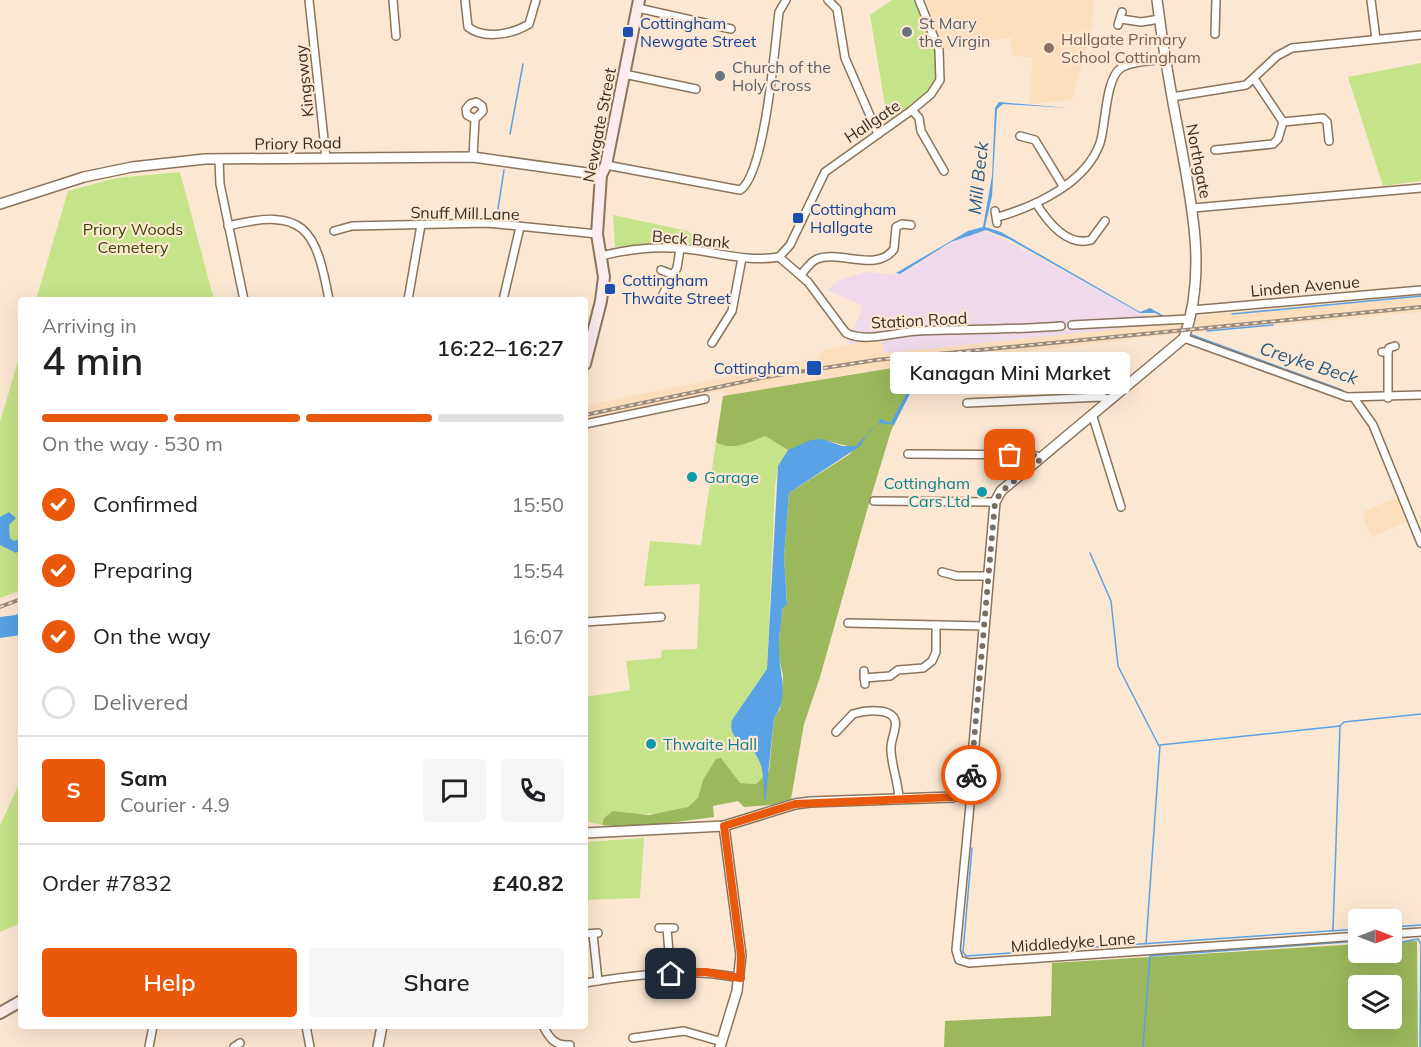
<!DOCTYPE html>
<html lang="en">
<head>
<meta charset="utf-8">
<style>
  body { margin:0; font-family:Mulish,sans-serif; background:#f6f6f6; color:#202124; height:100vh; display:flex; flex-direction:column; font-size:22px; white-space:nowrap }
  * { box-sizing:border-box; margin:0 }
  p { font-size:20px; color:#757577 }
  .icon { flex:none; width:33px; height:33px; fill:none; stroke:currentColor; stroke-width:2; stroke-linecap:round; stroke-linejoin:round }
  .map { position:relative; flex:1; overflow:hidden }
  .details { position:absolute; left:18px; top:297px; width:570px; height:732px; display:flex; flex-direction:column; background:#fff; border-radius:6px; box-shadow:0 6px 24px #0002 }
  .details>* { flex:none }
  .needle { width:39px; rotate:90deg }
  .controls { position:absolute; left:1348px; top:909px; display:grid; gap:12px }
  .controls a { display:grid; place-items:center; width:54px; height:54px; border-radius:6px; background:#fff; box-shadow:0 6px 24px #0002; font-size:30px }
  .pin { position:absolute; display:grid; place-items:center; width:51px; height:51px; color:#fff; margin:-26px; border-radius:12px; box-shadow:0 3px 9px #0006 }
  .courier { position:absolute; display:grid; place-items:center; width:60px; height:60px; margin:-30px; border:4px solid #ea580c; border-radius:50%; background:#fff; color:#222; box-shadow:0 2px 8px #0007 }
  .bubble { position:absolute; height:42px; border-radius:6px; background:#fff; box-shadow:0 6px 24px #0002; font-size:20px; font-weight:600; line-height:42px; text-align:center }
  .summary em { font-style:normal; font-weight:600 }
  .summary div { display:flex; flex-direction:column-reverse }
  .summary { display:flex; align-items:center; justify-content:space-between; height:102px; padding:0 24px }
  h1 { font-size:39px; font-weight:600; line-height:45px }
  .bar { display:grid; grid-template-columns:repeat(4,1fr); gap:9px 6px; align-content:center; height:72px; padding:0 24px }
  .bar i { height:8px; border-radius:4px; background:#e0e0e0 }
  .bar .active { background:#ea580c }
  .bar p { grid-column:span 4 }
  .line { display:flex; align-items:center; gap:15px; padding:0 24px; border-top:2px solid #e0e0e0 }
  .line div { flex:1 }
  .round { display:grid; place-items:center; flex:none; width:63px; height:63px; border-radius:6px; background:#f6f6f6 }
  ol { padding:0 24px; list-style:none }
  li { display:flex; align-items:center; gap:18px; height:66px }
  li p { margin-inline-start:auto }
  li .icon { padding:6px; border-radius:50%; background:#ea580c; color:#fff; stroke-width:4 }
  li:last-child { color:#757577 }
  li i { width:33px; height:33px; border:3px solid #e0e0e0; border-radius:50% }
  .action { display:flex; gap:12px; margin-top:auto; padding:12px 24px }
  .action a { flex:1; height:69px; border-radius:6px; background:#ea580c; color:#fff; font-size:24px; font-weight:600; line-height:69px; text-align:center }
  .action a+a { background:#f6f6f6; color:#202124 }
  .map>svg:first-child { display:block }
  .built { fill:#fddebd }
  .industrial { fill:#eedaea }
  .green { fill:#c5e388 }
  .forest { fill:#9cb85c; fill-rule:evenodd }
  .water { fill:#58a2e5 }
  .lines { fill:none; stroke-linecap:round; stroke-linejoin:round }
  .stream { stroke:#58a2e5; stroke-width:1.5 }
  .minor-casing { stroke:#8a745c; stroke-width:10 }
  .tertiary-casing { stroke:#8a745c; stroke-width:12 }
  .secondary-casing { stroke:#8a745c; stroke-width:14 }
  .minor { stroke:#fff; stroke-width:7 }
  .tertiary { stroke:#fff; stroke-width:9 }
  .secondary { stroke:#fdecee; stroke-width:10 }
  .rail-casing { stroke:#9b8c7c; stroke-width:4 }
  .rail { stroke:#fce7d2; stroke-width:1.5; stroke-dasharray:4.5; stroke-linecap:butt }
  .done { stroke:#7b6d60; stroke-width:6; stroke-dasharray:0 10.8 }
  .route { stroke:#ea580c; stroke-width:8 }
  .transit-dot { fill:#1a4fb4; stroke:#fce7d2; stroke-width:2 }
  .worship-dot { fill:#6b7280; stroke:#fce7d2; stroke-width:2 }
  .education-dot { fill:#8d6e63; stroke:#fce7d2; stroke-width:2 }
  .culture-dot { fill:#0f9aa8; stroke:#fce7d2; stroke-width:2 }
  .labels { text-anchor:middle; dominant-baseline:central; stroke-width:4.5; stroke-linejoin:round; paint-order:stroke }
  .transit-label { font-size:16px; fill:#164399; stroke:#fce7d2; text-anchor:start }
  .worship-label { font-size:16px; fill:#5b616d; stroke:#fce7d2; text-anchor:start }
  .education-label { font-size:16px; fill:#785e54; stroke:#fce7d2; text-anchor:start }
  .street-label { font-size:16px; fill:#352c22; stroke:#fce7d2 }
  .park-label { font-size:16px; fill:#374800; stroke:#fce7d2 }
  .culture-label { font-size:16px; fill:#0d838f; stroke:#fce7d2; text-anchor:start }
  .water-label { font-size:18px; font-style:italic; fill:#265a87; stroke:#fce7d2 }
</style>
</head>
<body>
<div class="map">
<svg width="1421" height="1047" viewBox="0 0 1421 1047">
  <rect width="100%" height="100%" fill="#fce7d2"/>
  <g class="built">
    <polygon points="927,0 1093,0 1092,28 1072,100 1030,104 1032,58 1012,55 1011,38 982,41 982,47 942,50"/>
    <polygon points="1421,295 1421,312 1185,333 889,367 723,396 723,390 585,420 585,407 596,403 752,372 771,365 818,358 822,351 880,337 885,353 1145,326 1214,314"/>
    <polygon points="1399,497 1409,521 1372,537 1363,518 1365,511"/>
  </g>
  <polygon class="industrial" points="975,228 999,237 1145,314 1145,326 884,353 880,337 848,345 863,306 828,290 837,281 866,272 901,275"/>
  <g class="green">
    <path d="M892 0H914C922 21 943 58 936 80 931 99 902 113 888 123L870 15Z"/>
    <polygon points="1421,63 1421,181 1383,186 1348,77"/>
    <polygon points="180,172 214,300 36,300 68,191 116,178"/>
    <polygon points="613,215 688,231 696,239 696,243 615,247"/>
    <polygon points="21,351 21,590 0,598 0,422"/>
    <path d="M765 436 788 450 778 466 775 486 767 669 732 720C727 740 745 741 755 753 760 760 762 769 764 776L756 784 703 780C702 785 701 793 698 798 685 818 633 815 613 811L604 818 602 825 585 821V697L630 690 626 661 661 658 662 650 697 649 700 584 644 586 650 541 701 545 716 442C731 452 750 442 765 436Z"/>
    <polygon points="21,779 21,923 0,932 0,826"/>
    <polygon points="644,838 640,898 585,900 585,842"/>
  </g>
  <g class="forest">
    <path d="M922 363 891 431 870 500 820 677 804 724 791 799 772 805 744 807 738 801 713 806 714 817 631 828 602 825 604 818 613 811 649 815 688 807 698 798 703 780 716 759 721 758 740 783 756 784 769 771 774 718 780 709 783 676 778 652 782 609 787 601 784 556 789 493 850 454 856 446C845 447 836 442 826 441 811 441 802 447 788 450L765 436C750 442 731 452 716 442L723 396Z"/>
    <path d="M1417 941 1418 1047H944L945 1021 1051 1016 1052 963 1359 944V952H1392V942ZM1359 986H1392V1018H1359Z"/>
  </g>
  <g class="water">
    <polygon points="999,102 1069,108 1003,104 997,109 992,196 985,227 1001,232 1140,312 1150,308 1166,317 1164,318 1155,313 1140,313 1009,239 986,230 951,242 900,274 896,273 968,231 983,227 992,176 995,108"/>
    <path d="M917 368 919 369 913 388 894 425 879 423 871 429 860 446 789 493 784 556 787 604 782 609C782 623 778 636 779 650 779 674 790 696 774 718L765 803C762 786 766 770 756 755 747 740 727 742 732 720L767 669 778 466 788 450 811 440 822 439 842 446H856L880 421 878 418 891 423C900 404 911 388 917 368Z"/>
    <polygon points="9,512 16,518 9,525 10,538 14,541 21,538 21,548 16,553 0,545 0,517"/>
    <polygon points="21,611 21,635 0,638 0,617 16,615"/>
  </g>
  <g class="lines">
    <g class="stream">
      <polyline points="510,134 523,64"/>
      <polyline points="497,215 504,170"/>
      <polyline points="1232,314 1421,296"/>
      <polyline points="1207,331 1273,325"/>
      <polyline points="1192,335 1342,390"/>
      <polyline points="1090,553 1111,601 1118,666 1159,746"/>
      <polyline points="972,848 963,952 966,956 1359,929"/>
      <polyline points="1392,927 1421,925"/>
      <polyline points="1333,930 1340,726 1344,722 1421,714"/>
      <polyline points="1146,944 1160,745 1340,726"/>
      <polyline points="1392,944 1418,939 1421,944 1420,1047"/>
      <polyline points="1143,1047 1150,956 1359,941"/>
    </g>
    <defs>
      <g id="minor">
        <polyline points="309,0 326,158"/>
        <polyline points="393,0 396,36"/>
        <path d="M465 0 468 27C484 40 513 34 529 24L536 0"/>
        <polyline points="828,0 837,9 845,58 878,134"/>
        <polyline points="1371,0 1376,39"/>
        <polyline points="638,8 731,29"/>
        <polyline points="1121,19 1141,22 1160,19"/>
        <polyline points="1118,25 1122,12"/>
        <polyline points="1215,34 1216,0"/>
        <polyline points="624,74 696,89"/>
        <polyline points="1172,97 1246,85 1277,56 1292,48 1421,35"/>
        <polyline points="912,110 919,118 921,131 944,171"/>
        <polyline points="1283,122 1323,118 1327,122 1329,141"/>
        <polyline points="1020,136 1035,140 1063,186"/>
        <polyline points="1215,150 1273,144 1278,139 1283,122 1255,80"/>
        <polyline points="473,157 475,119 467,115 466,109 470,104 476,102 482,106 483,111 475,119"/>
        <polyline points="219,159 220,184 244,300"/>
        <path d="M606 165 740 190C765 175 775 45 779 12L786 0"/>
        <path d="M1036 203C1047 221 1066 247 1091 240L1105 221"/>
        <polyline points="1193,208 1421,188"/>
        <polyline points="995,211 997,223"/>
        <path d="M998 217C1036 206 1086 183 1100 143 1106 125 1105 79 1121 68 1131 61 1153 61 1166 59"/>
        <path d="M228 226C304 207 316 228 329 300"/>
        <polyline points="334,231 352,226 487,223 597,234"/>
        <path d="M601 256C632 248 662 245 695 250 723 254 750 262 779 257"/>
        <polyline points="779,257 790,245 825,172 912,110 931,94 940,80 939,50 919,0"/>
        <path d="M779 257 808 282 846 333C866 343 896 332 918 331 966 329 1013 330 1061 326"/>
        <polyline points="661,270 671,274"/>
        <path d="M801 275C805 270 811 261 817 259 840 250 877 273 894 249L896 227 902 224 911 225"/>
        <polyline points="662,296 677,268 680,249"/>
        <polyline points="408,300 421,225"/>
        <polyline points="503,300 520,227"/>
        <polyline points="1192,310 1421,290"/>
        <polyline points="1072,325 1189,319"/>
        <polyline points="1184,338 1347,397 1421,395"/>
        <polyline points="712,343 732,311 742,258"/>
        <polyline points="1382,352 1388,352 1389,348 1395,346"/>
        <polyline points="1388,352 1388,398"/>
        <polyline points="1354,398 1373,425 1421,543"/>
        <polyline points="967,403 1102,397 1111,400"/>
        <polyline points="1092,414 1121,507"/>
        <polyline points="585,424 705,399"/>
        <polyline points="908,454 1034,455 1041,458"/>
        <polyline points="874,501 995,502"/>
        <polyline points="942,572 957,576 987,576"/>
        <polyline points="585,622 661,617"/>
        <polyline points="848,623 983,626"/>
        <polyline points="864,671 865,684"/>
        <polyline points="864,678 890,676 898,670 923,668 932,661 936,652 936,625"/>
        <path d="M836 732 853 714C866 710 900 706 895 728 894 736 890 742 891 751 892 767 898 782 899 798"/>
        <polyline points="966,792 970,805 956,950 959,960 969,963 1359,936"/>
        <polyline points="659,928 674,928"/>
        <polyline points="667,929 671,974"/>
        <polyline points="585,934 598,933"/>
        <polyline points="593,934 598,981"/>
        <polyline points="1392,934 1421,932"/>
        <path d="M585 983C635 975 689 967 740 978"/>
        <polyline points="306,1026 310,1047"/>
        <path d="M543 1026C550 1039 555 1046 570 1045"/>
        <polyline points="633,1038 684,1031 722,1042"/>
        <polyline points="149,1047 153,1026"/>
        <polyline points="234,1047 240,1043"/>
      </g>
      <g id="tertiary">
        <polyline points="0,204 84,177 132,167 205,159 473,157 601,175"/>
        <path d="M585 833 724 826 795 804 810 802 953 797 966 792 971 780 995 502 1001 491 1184 338C1207 273 1192 206 1180 140 1171 94 1163 47 1157 0"/>
        <polyline points="378,1047 382,1026"/>
        <polyline points="720,1047 737,991 741,955 724,826"/>
      </g>
      <g id="secondary">
        <polyline points="585,364 601,301 604,277 597,234 601,175 606,165 639,0"/>
        <polyline points="0,1013 21,1001"/>
      </g>
    </defs>
    <use href="#minor" class="minor-casing"/>
    <use href="#tertiary" class="tertiary-casing"/>
    <use href="#secondary" class="secondary-casing"/>
    <use href="#minor" class="minor"/>
    <use href="#tertiary" class="tertiary"/>
    <use href="#secondary" class="secondary"/>
    <defs>
      <g id="rail">
        <polyline points="585,415 766,377 876,360 1421,307"/>
        <polyline points="0,607 21,599"/>
      </g>
    </defs>
    <use href="#rail" class="rail-casing"/>
    <use href="#rail" class="rail"/>
  </g>
  <g class="lines">
    <polyline class="done" points="971,775 995,502 1002,491 1041,459 1034,455 1010,455"/>
    <polyline class="route" points="671,974 705,972 740,978 741,955 724,826 795,804 953,797 966,792 971,775"/>
  </g>
  <g class="transit-dot">
    <rect x="622" y="26" width="12" height="12" rx="3"/>
    <rect x="792" y="212" width="12" height="12" rx="3"/>
    <rect x="604" y="283" width="12" height="12" rx="3"/>
    <rect x="806" y="360" width="16" height="16" rx="3"/>
  </g>
  <g class="worship-dot">
    <circle cx="907" cy="32" r="6"/>
    <circle cx="720" cy="76" r="6"/>
  </g>
  <circle class="education-dot" cx="1049" cy="48" r="6"/>
  <g class="culture-dot">
    <circle cx="692" cy="477" r="6"/>
    <circle cx="982" cy="492" r="6"/>
    <circle cx="651" cy="744" r="6"/>
  </g>
  <g class="labels">
    <g class="transit-label">
      <text x="640" y="23">Cottingham<tspan x="640" dy="18">Newgate Street</tspan></text>
      <text x="810" y="209">Cottingham<tspan x="810" dy="18">Hallgate</tspan></text>
      <text x="622" y="280">Cottingham<tspan x="622" dy="18">Thwaite Street</tspan></text>
      <text x="800" y="368" text-anchor="end">Cottingham</text>
    </g>
    <g class="worship-label">
      <text x="919" y="23">St Mary<tspan x="919" dy="18">the Virgin</tspan></text>
      <text x="732" y="67">Church of the<tspan x="732" dy="18">Holy Cross</tspan></text>
    </g>
    <g class="education-label">
      <text x="1061" y="39">Hallgate Primary<tspan x="1061" dy="18">School Cottingham</tspan></text>
    </g>
    <g class="street-label">
      <text transform="translate(304 81) rotate(-96)">Kingsway</text>
      <text transform="translate(872 121) rotate(-34)">Hallgate</text>
      <text transform="translate(599 125) rotate(-79)">Newgate Street</text>
      <text transform="translate(298 143) rotate(-1)">Priory Road</text>
      <text transform="translate(1199 161) rotate(79)">Northgate</text>
      <text transform="translate(465 213) rotate(1)">Snuff Mill Lane</text>
      <text transform="translate(691 239) rotate(5)">Beck Bank</text>
      <text transform="translate(1305 286) rotate(-5)">Linden Avenue</text>
      <text transform="translate(919 320) rotate(-3)">Station Road</text>
      <text transform="translate(1073 942) rotate(-4)">Middledyke Lane</text>
    </g>
    <g class="park-label">
      <text x="133" y="229">Priory Woods<tspan x="133" dy="18">Cemetery</tspan></text>
    </g>
    <g class="culture-label">
      <text x="704" y="477">Garage</text>
      <text x="970" y="483" text-anchor="end">Cottingham<tspan x="970" dy="18">Cars Ltd</tspan></text>
      <text x="663" y="744">Thwaite Hall</text>
    </g>
    <g class="water-label">
      <text transform="translate(978 178) rotate(-84)">Mill Beck</text>
      <text transform="translate(1309 363) rotate(18)">Creyke Beck</text>
    </g>
  </g>
</svg>
<div class="controls">
<a><svg class="needle" viewBox="-14 -14 28 28"><path d="M0-13l5 13h-10z" fill="#e53935"/><path d="M0 13l5-13h-10z" fill="#757577"/></svg></a>
<a><svg class="icon" aria-label="layers" viewBox="0 0 24 24"><path d="M12 4l9 5-9 5-9-5zM3 14l9 5 9-5"/></svg></a>
</div>
<div class="pin" style="left:1010px;top:455px;background:#ea580c"><svg class="icon" aria-label="bag" viewBox="0 0 24 24"><path d="M5 8h14l-1 12H6zM9 8a3 3 0 0 1 6 0"/></svg></div>
<div class="pin" style="left:671px;top:974px;background:#1f2937"><svg class="icon" aria-label="home" viewBox="0 0 24 24"><path d="M3 11l9-7 9 7M6 9v11h12V9"/></svg></div>
<div class="courier" style="left:971px;top:775px"><svg class="icon" aria-label="bike" viewBox="0 0 24 24"><circle cx="6" cy="16" r="4"/><circle cx="18" cy="16" r="4"/><path d="M6 16l4-8h5l3 8M10 8l3 8H6M13 5h3"/></svg></div>
<div class="bubble" style="left:890px;top:352px;width:240px">Kanagan Mini Market</div>
<section class="details">
<div class="summary"><div><h1>4 min</h1><p>Arriving in</p></div><em>16:22–16:27</em></div>
<div class="bar"><i class="active"></i><i class="active"></i><i class="active"></i><i></i><p>On the way · 530 m</p></div>
<ol>
<li><svg class="icon" aria-label="check" viewBox="0 0 24 24"><path d="M5 12l5 5 9-10"/></svg>Confirmed<p>15:50</p></li>
<li><svg class="icon" aria-label="check" viewBox="0 0 24 24"><path d="M5 12l5 5 9-10"/></svg>Preparing<p>15:54</p></li>
<li><svg class="icon" aria-label="check" viewBox="0 0 24 24"><path d="M5 12l5 5 9-10"/></svg>On the way<p>16:07</p></li>
<li><i></i>Delivered</li>
</ol>
<div class="line" style="height:108px"><b class="round" style="background:#ea580c;color:#fff">S</b><div><b>Sam</b><p>Courier · 4.9</p></div><a class="round"><svg class="icon" aria-label="chat" viewBox="0 0 24 24"><path d="M4 5h16v11H9l-5 4z"/></svg></a><a class="round"><svg class="icon" aria-label="phone" viewBox="0 0 24 24"><path d="M5 4h4l2 5-3 2q2 4 5 5l2-3 5 2v4C11 20 4 13 5 4z"/></svg></a></div>
<div class="line" style="height:78px"><div>Order #7832</div><b>£40.82</b></div>
<div class="action"><a>Help</a><a>Share</a></div>
</section>
</div>
</body>
</html>
